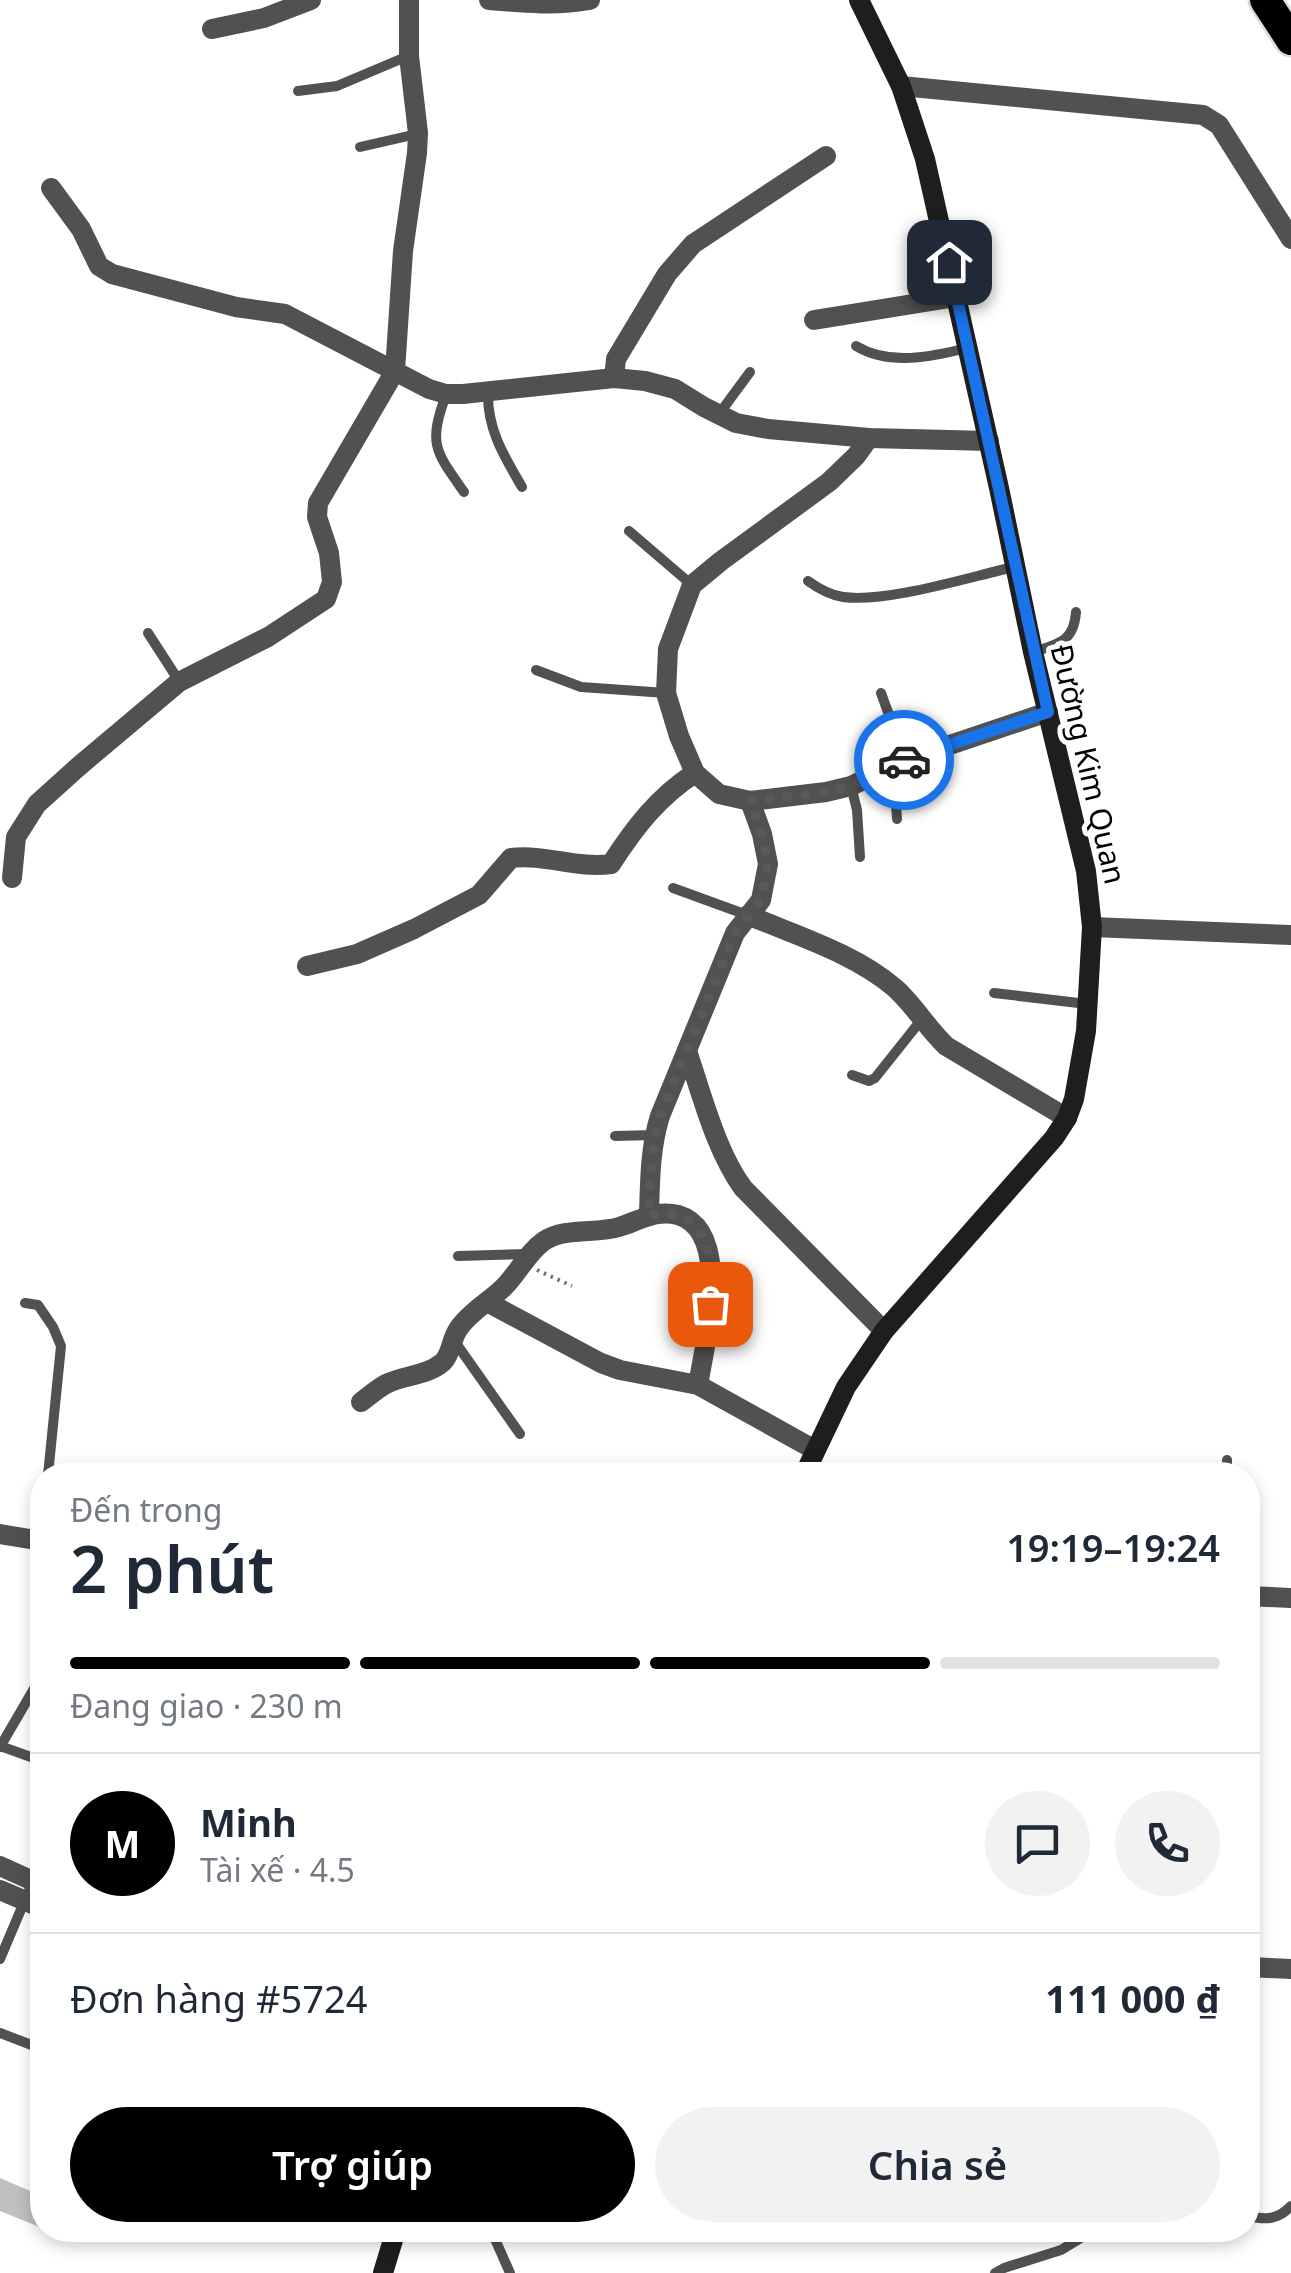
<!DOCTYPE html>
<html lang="vi">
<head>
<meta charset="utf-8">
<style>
  body { margin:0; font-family:"Noto Sans",sans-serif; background:#f2f2f3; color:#1f2937; height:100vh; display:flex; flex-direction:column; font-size:38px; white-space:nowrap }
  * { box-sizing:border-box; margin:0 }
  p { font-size:32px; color:#747a83 }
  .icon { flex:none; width:55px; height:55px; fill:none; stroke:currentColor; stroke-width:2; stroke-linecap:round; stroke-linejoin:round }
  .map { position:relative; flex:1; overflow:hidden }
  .sheet { position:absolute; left:30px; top:1462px; width:1230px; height:780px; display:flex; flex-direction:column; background:#fff; border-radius:40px; box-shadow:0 5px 15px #0003 }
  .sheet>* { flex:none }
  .pin { position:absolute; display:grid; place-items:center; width:85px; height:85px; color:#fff; margin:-42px; border-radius:20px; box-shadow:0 5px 15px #0006 }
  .courier { position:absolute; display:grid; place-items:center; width:100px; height:100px; margin:-50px; border:8px solid #1a73e8; border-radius:50%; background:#fff; color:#222; box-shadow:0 2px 12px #0007 }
  .summary em { font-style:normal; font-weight:600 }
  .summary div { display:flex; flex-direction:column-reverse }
  .summary { display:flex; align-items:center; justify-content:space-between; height:170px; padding:0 40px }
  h1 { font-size:65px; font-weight:600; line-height:75px }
  .bar { display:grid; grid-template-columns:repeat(4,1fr); gap:15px 10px; align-content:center; height:120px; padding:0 40px }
  .bar i { height:12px; border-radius:8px; background:#e0e1e3 }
  .bar .selected { background:#000 }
  .bar p { grid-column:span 4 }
  .line { display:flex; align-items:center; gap:25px; padding:0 40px; border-top:2px solid #e0e1e3 }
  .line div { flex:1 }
  .round { display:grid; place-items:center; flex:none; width:105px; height:105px; border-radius:52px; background:#f2f2f3 }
  .cta { display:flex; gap:20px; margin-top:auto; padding:20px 40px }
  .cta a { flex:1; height:115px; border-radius:60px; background:#000; color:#fff; font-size:40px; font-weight:600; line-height:115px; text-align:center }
  .cta a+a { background:#f2f2f3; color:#1f2937 }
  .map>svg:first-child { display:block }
  .building { fill:#c0c0c0 }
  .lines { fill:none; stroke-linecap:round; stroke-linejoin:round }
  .highway-casing { stroke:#dbdbdb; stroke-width:35 }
  .path { stroke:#737373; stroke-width:4; stroke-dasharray:2.5 5; stroke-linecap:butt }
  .lane { stroke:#515151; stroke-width:10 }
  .street { stroke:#515151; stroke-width:20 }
  .secondary { stroke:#1e1e1e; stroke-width:20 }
  .highway { stroke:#000; stroke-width:30 }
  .done { stroke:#595959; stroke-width:10; stroke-dasharray:0 18 }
  .route { stroke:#1a73e8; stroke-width:12 }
  .labels { text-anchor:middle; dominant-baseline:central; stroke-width:10; stroke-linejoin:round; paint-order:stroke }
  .street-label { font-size:30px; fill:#000; stroke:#fff }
</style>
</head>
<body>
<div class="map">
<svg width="1291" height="2273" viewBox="0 0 1291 2273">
  <rect width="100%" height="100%" fill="#fff"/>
  <polygon class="building" points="0,2178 42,2196 42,2228 0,2211"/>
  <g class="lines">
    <defs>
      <polyline id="highway" points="1265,0 1291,40"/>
    </defs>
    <use href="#highway" class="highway-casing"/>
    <polyline class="path" points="537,1270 572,1286"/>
    <g class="lane">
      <polyline points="298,91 337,86 408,56"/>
      <polyline points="360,147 417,134"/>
      <path d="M856 346C889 366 931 357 967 348"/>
      <path d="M488 392C487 429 504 456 522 487"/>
      <path d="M446 395C428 444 435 451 464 492"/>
      <polyline points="719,414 750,372"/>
      <polyline points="629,531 692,585"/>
      <path d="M808 581C819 589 830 595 843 597 887 603 969 577 1014 567"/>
      <polyline points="148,633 179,681"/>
      <path d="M1033 652C1058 644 1074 642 1076 612"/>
      <polyline points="536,670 581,687 666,693"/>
      <polyline points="881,693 905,759"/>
      <polyline points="884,771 895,790 897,819"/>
      <polyline points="851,786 857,810 860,857"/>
      <polyline points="673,888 747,915"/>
      <polyline points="994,993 1087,1004"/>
      <polyline points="852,1075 869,1081 875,1078 922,1019"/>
      <polyline points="615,1136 655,1135"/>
      <polyline points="458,1256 529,1254"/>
      <polyline points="25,1303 38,1305 53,1327 61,1346 48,1475"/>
      <polyline points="453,1339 520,1434"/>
      <polyline points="1067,1475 1067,1469"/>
      <polyline points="1227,1475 1227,1460"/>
      <polyline points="0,1746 42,1761"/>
      <polyline points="0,1747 42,1675"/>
      <polyline points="0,1959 33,1881"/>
      <polyline points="0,2033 42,2049"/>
      <path d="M1248 2216C1266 2220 1278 2220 1291 2206"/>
      <polyline points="491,2230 510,2273"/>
      <polyline points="995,2273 1004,2268 1061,2250 1094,2230"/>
    </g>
    <g class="street">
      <path d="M489 0C524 3 556 6 590 0"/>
      <polyline points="212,29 264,18 311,0"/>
      <polyline points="901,86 1203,115 1219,125 1291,239"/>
      <polyline points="51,188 81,229 99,266 112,274 236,307 285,314 429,389 446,394 463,394 614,378 645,381 675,389 704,407 736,423 768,429 869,438 989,441"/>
      <polyline points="814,320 956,297"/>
      <polyline points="614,378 616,359 667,274 693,244 826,156"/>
      <polyline points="869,438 856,456 829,482 721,561 692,585 668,649 666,693 679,736 695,773 719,794 750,801 826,792 851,786 905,760 1048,712"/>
      <polyline points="12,878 16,837 37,804 78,767 179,682 268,637 326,599 332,582 329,553 317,517 318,503 395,371 403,251 417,153 418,133 409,56 409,0"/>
      <path d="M748 915C797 936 854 953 895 988 915 1006 927 1028 946 1046L1067 1118"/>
      <polyline points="1092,927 1291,935"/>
      <path d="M307 966 357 954 414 929 479 895 511 858C545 854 578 869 611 864 635 827 658 797 695 773"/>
      <path d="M687 1051C702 1095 716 1151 743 1188L884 1331"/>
      <path d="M649 1215C650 1181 650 1148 660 1116L735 933 761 900 768 864 762 834 750 801"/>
      <polyline points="487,1302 601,1363 620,1370 698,1385 815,1450"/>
      <path d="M361 1402C369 1396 377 1389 386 1384 404 1375 427 1376 443 1362 452 1353 451 1338 459 1328 470 1312 490 1301 504 1287 518 1273 528 1252 544 1241 565 1227 596 1234 619 1227 639 1221 656 1209 678 1215 733 1231 705 1344 698 1385"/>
      <polyline points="0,1534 42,1541"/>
      <polyline points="1248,1596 1291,1598"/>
      <polyline points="0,1866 42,1885"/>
      <polyline points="0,1890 42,1908"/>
      <polyline points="1248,1967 1291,1969"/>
    </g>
    <g class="secondary">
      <polyline points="804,1475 846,1387 884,1331 1054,1138 1067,1118 1074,1099 1086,1031 1092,927 1086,871 1033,652 999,488 925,159 901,86 859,0"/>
      <polyline points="383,2273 396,2230"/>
    </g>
    <use href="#highway" class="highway"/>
  </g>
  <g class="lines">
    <path class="done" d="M710 1304C713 1275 713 1230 681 1216 672 1212 658 1214 648 1215 651 1182 651 1148 660 1116L735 933 761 900 768 864 762 834 750 801 826 792 851 786 904 760"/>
    <polyline class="route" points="904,760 1048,712 949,262"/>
  </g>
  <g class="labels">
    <g class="street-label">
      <text transform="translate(1089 764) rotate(77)">Đường Kim Quan</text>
    </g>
  </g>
</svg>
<div class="pin" style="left:710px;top:1304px;background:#ea580c"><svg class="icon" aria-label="bag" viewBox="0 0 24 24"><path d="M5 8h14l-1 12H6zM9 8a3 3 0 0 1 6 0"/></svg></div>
<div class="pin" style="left:949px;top:262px;background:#1f2937"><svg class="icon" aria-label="home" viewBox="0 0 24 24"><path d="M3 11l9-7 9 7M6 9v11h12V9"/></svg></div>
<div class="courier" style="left:904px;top:760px"><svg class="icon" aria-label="car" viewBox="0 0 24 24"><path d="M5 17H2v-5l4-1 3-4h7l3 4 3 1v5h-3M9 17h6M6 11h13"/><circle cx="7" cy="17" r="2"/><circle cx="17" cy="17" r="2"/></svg></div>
<section class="sheet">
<div class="summary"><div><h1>2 phút</h1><p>Đến trong</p></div><em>19:19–19:24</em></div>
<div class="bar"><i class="selected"></i><i class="selected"></i><i class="selected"></i><i></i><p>Đang giao · 230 m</p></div>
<div class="line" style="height:180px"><b class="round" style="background:#000;color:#fff">M</b><div><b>Minh</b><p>Tài xế · 4.5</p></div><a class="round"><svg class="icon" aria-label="chat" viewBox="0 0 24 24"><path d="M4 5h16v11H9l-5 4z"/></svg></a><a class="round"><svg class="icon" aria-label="phone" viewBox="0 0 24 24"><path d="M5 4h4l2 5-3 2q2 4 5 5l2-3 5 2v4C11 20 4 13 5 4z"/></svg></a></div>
<div class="line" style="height:130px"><div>Đơn hàng #5724</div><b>111 000 ₫</b></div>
<div class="cta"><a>Trợ giúp</a><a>Chia sẻ</a></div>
</section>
</div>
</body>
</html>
